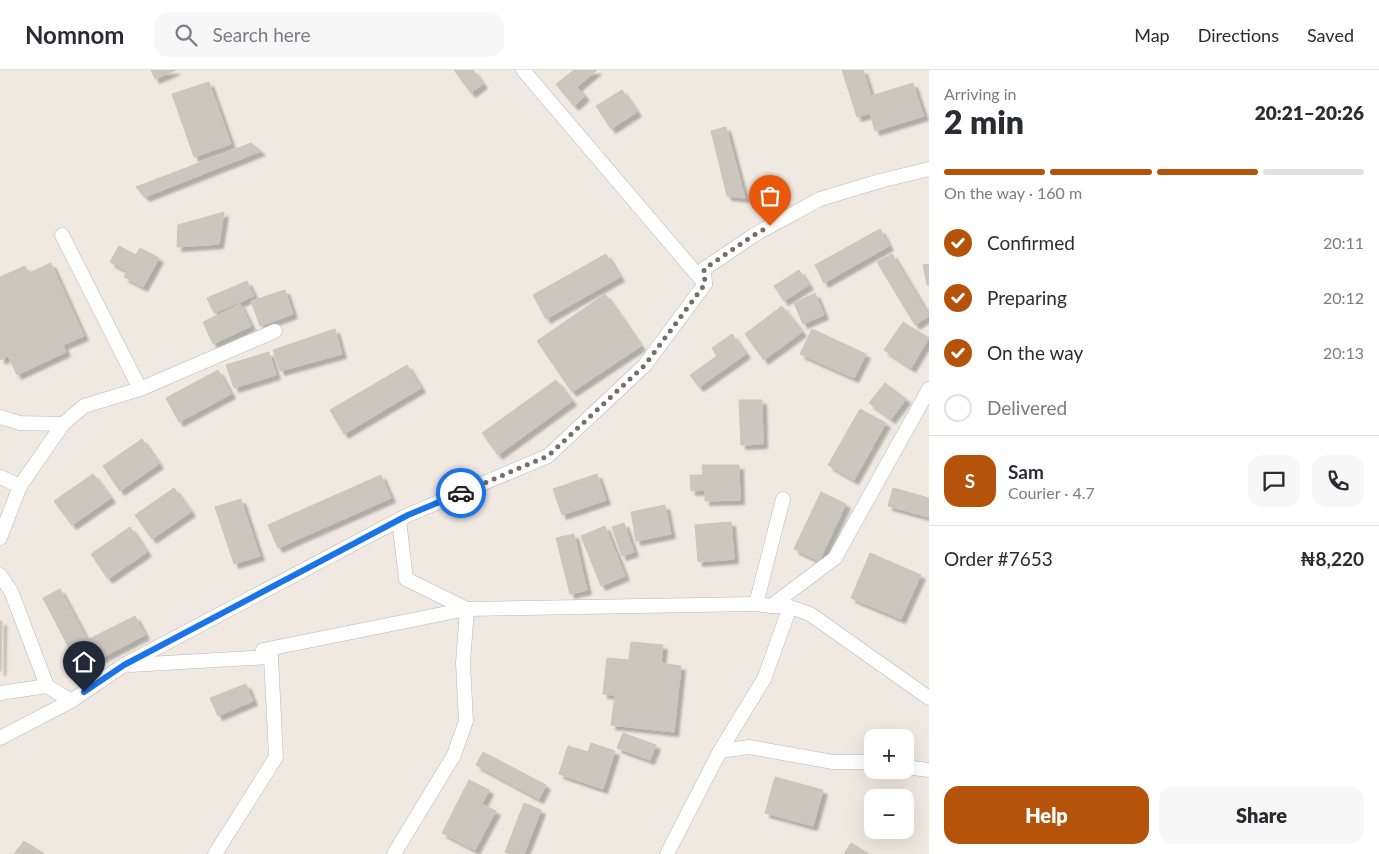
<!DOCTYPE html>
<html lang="en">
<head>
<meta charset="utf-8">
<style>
  body { margin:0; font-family:Lato,sans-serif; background:#f7f7f7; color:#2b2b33; height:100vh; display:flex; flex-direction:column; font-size:19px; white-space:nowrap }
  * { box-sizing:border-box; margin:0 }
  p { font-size:16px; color:#7c7c81 }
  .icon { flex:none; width:28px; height:28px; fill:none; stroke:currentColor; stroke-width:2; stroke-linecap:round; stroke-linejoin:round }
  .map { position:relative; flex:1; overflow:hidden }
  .side { display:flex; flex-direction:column; background:#fff; width:450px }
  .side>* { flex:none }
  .tools { position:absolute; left:864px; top:659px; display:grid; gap:10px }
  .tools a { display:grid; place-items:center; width:50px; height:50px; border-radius:10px; background:#fff; box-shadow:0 5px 20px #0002; font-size:25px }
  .pin { position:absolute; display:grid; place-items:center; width:42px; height:42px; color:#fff; margin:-51px -21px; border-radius:50% 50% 50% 0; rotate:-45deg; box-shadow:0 0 5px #0007 }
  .pin .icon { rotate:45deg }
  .courier { position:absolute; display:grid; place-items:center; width:50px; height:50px; margin:-25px; border:4px solid #1a73e8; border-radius:50%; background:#fff; color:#222; box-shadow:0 1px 6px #0007 }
  .overview em { font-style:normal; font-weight:800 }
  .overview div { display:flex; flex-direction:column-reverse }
  .overview { display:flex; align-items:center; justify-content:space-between; height:85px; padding:0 15px }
  h1 { font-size:32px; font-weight:800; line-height:38px }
  .bar { display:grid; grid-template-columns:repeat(4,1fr); gap:8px 5px; align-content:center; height:60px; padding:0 15px }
  .bar i { height:6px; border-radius:4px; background:#e1e1e2 }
  .bar .active { background:#b45309 }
  .bar p { grid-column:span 4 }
  .line { display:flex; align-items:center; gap:12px; padding:0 15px; border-top:1px solid #e1e1e2 }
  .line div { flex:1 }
  .round { display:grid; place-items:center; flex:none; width:52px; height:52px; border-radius:15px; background:#f7f7f7 }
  ol { padding:0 15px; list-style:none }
  li { display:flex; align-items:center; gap:15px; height:55px }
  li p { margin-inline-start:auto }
  li .icon { padding:5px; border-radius:50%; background:#b45309; color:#fff; stroke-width:4 }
  li:last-child { color:#7c7c81 }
  li i { width:28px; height:28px; border:2px solid #e1e1e2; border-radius:50% }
  .primary-button { display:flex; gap:10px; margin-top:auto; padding:10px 15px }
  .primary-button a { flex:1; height:58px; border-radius:15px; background:#b45309; color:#fff; font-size:20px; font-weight:800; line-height:58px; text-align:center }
  .primary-button a+a { background:#f7f7f7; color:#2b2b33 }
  header { display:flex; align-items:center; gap:30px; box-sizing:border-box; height:70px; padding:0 25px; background:#fff; border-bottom:1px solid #e1e1e2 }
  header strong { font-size:24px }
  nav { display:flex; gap:28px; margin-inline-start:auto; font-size:18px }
  .search { width:350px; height:45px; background:#f7f7f7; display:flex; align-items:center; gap:12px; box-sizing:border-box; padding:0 18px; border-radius:15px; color:#7c7c81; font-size:19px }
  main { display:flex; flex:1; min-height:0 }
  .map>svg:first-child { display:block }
  .building { fill:#cbc7bf; stroke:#cbc5ba; filter:url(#shadow) }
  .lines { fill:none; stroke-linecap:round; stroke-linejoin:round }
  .street-casing { stroke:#b4b7c1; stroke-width:15 }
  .street { stroke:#fff; stroke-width:14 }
  .done { stroke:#726f6d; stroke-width:5; stroke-dasharray:0 9 }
  .route { stroke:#1a73e8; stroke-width:6 }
</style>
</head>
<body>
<header>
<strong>Nomnom</strong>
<div class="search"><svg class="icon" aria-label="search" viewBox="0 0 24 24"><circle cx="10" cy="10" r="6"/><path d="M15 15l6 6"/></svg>Search here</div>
<nav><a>Map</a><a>Directions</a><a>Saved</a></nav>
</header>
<main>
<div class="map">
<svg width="929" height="784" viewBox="0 0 929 784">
  <defs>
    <filter id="shadow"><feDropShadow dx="4.5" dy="4.5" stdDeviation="1" flood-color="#0004"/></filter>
  </defs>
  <rect width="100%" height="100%" fill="#efe9e1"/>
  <g class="building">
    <polygon points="151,0 176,0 155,9"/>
    <polygon points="454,0 473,0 483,14 471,23"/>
    <polygon points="574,0 597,0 577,17 585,26 574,36 556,14"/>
    <polygon points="842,0 863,0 871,26 913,13 924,46 875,61 870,43 857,47"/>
    <polygon points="209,12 231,74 194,87 172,24"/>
    <polygon points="622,20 637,42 611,59 596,36"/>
    <polygon points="726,57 745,128 727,126 711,61"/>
    <polygon points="251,73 261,81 145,127 136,117"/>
    <polygon points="224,142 219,174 177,177 178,155"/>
    <polygon points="880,159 889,176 824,213 815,195"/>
    <polygon points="119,176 136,185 140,178 159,188 143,217 124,207 127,201 110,192"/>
    <polygon points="606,184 620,207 546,249 533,225"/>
    <polygon points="892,184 929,246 915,255 877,192"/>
    <polygon points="51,193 84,266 63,275 66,282 17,305 8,286 1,290 0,288 0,207 25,196 29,203"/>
    <polygon points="929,194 929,215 927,215 923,195"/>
    <polygon points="799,200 809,215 784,231 774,216"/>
    <polygon points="247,211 254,226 214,243 207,228"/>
    <polygon points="285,220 293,244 260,256 251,231"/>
    <polygon points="815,223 824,245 803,254 794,233"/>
    <polygon points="605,224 641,276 572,322 537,271"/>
    <polygon points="240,234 251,256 213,274 203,252"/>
    <polygon points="782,236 802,262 764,290 745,264"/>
    <polygon points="903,252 929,268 911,298 884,280"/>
    <polygon points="335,259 342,284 280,301 273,280"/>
    <polygon points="812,259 866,284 854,308 800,284"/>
    <polygon points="732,264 746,284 699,317 690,305 717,286 712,278"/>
    <polygon points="269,282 276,305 234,318 226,295"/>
    <polygon points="407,295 421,318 344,364 330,340"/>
    <polygon points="218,300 231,324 179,352 166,328"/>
    <polygon points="556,310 572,331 498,385 482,363"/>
    <polygon points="885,313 906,329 891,349 869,333"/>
    <polygon points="739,330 762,330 763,374 741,375"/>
    <polygon points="860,339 886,353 854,410 828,395"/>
    <polygon points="142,369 159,394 120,421 103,396"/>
    <polygon points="702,395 739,395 740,430 705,431 705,420 691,421 690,405 703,405"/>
    <polygon points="93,404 111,428 72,455 54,431"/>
    <polygon points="597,404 606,430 562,445 553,419"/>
    <polygon points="381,405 391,428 278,478 268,455"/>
    <polygon points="174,418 191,442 152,469 135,445"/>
    <polygon points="893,418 929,428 929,447 888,436"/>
    <polygon points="821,422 846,434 819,491 794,479"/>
    <polygon points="241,429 260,486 234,494 215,437"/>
    <polygon points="665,435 671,464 636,471 631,442"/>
    <polygon points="731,452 734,489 698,492 695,455"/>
    <polygon points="624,453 634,482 622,486 612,457"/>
    <polygon points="605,456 625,506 601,516 581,466"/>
    <polygon points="130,457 147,482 108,509 91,484"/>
    <polygon points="574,464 587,520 570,524 556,468"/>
    <polygon points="870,483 921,505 901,549 851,528"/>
    <polygon points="60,519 87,570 135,546 145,565 80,599 43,528"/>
    <polygon points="0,551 2,551 1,601 0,601"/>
    <polygon points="631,572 663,575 661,593 681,596 674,662 611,655 615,625 603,624 607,588 629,590"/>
    <polygon points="246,614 253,631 218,646 210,628"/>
    <polygon points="623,663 656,675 650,690 617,678"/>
    <polygon points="591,673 615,681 603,719 559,704 568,676 588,682"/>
    <polygon points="483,682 546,715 539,729 476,695"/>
    <polygon points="775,707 823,720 813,756 765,743"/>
    <polygon points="469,710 489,720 482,734 496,741 475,780 442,763"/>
    <polygon points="524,733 541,740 524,784 511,784 505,782"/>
    <polygon points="24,771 44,784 14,784"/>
    <polygon points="851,773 869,784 844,784"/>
  </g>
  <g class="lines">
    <defs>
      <g id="street">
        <polyline points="523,0 705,214"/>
        <polyline points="62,165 140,319"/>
        <polyline points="0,347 20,353 63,354"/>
        <polyline points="0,407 20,416"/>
        <polyline points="0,468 20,416 63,354 84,336 140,319 275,261"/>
        <polyline points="0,505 11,521 47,616"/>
        <polyline points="756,534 783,429"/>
        <polyline points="790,537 810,544 929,628"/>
        <polyline points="130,595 271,587 263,580 467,539 756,534 771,536"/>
        <polyline points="0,623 47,616 71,631"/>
        <polyline points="0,668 71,631 124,595 408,445 548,386 645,295 705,214 704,199 754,165 820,129 880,111 929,99"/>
        <polyline points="720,681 749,677 833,692 872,692"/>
        <polyline points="905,697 929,700"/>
        <polyline points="215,784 276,687 271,587"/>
        <polyline points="394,784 454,685 466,651 463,593 467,539 406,509 399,450"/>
        <polyline points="667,784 720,681 764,609 790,537 771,536 835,488 929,319"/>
      </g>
    </defs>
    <use href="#street" class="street-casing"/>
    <use href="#street" class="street"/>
  </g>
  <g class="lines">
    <polyline class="done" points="461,423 548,386 645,295 705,214 704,199 754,165 770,156"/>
    <polyline class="route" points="84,622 124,595 408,445 461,423"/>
  </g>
</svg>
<div class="tools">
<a>+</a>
<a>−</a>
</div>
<div class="pin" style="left:770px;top:156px;background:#ea580c"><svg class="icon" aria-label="bag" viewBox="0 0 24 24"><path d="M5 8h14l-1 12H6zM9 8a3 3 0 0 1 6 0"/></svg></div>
<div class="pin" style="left:84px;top:622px;background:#1f2937"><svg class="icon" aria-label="home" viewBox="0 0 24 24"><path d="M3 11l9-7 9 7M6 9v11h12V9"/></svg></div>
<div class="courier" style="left:461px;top:423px"><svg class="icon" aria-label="car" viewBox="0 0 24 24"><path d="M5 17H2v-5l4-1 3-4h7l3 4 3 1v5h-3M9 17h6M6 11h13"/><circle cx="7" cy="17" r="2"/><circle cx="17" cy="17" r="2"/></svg></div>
</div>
<section class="side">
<div class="overview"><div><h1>2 min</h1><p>Arriving in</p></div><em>20:21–20:26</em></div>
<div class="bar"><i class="active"></i><i class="active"></i><i class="active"></i><i></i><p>On the way · 160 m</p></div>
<ol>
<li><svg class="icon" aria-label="check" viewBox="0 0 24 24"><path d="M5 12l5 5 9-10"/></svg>Confirmed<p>20:11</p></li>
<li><svg class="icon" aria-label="check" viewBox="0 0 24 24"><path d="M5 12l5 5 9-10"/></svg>Preparing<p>20:12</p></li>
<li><svg class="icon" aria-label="check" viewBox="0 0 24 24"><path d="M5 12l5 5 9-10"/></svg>On the way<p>20:13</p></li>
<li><i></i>Delivered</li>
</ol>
<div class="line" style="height:90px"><b class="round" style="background:#b45309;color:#fff">S</b><div><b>Sam</b><p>Courier · 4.7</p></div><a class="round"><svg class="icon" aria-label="chat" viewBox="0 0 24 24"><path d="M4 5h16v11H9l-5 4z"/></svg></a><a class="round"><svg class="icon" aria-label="phone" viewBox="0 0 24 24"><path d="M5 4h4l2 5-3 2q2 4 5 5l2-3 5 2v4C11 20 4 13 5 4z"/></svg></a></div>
<div class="line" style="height:65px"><div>Order #7653</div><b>₦8,220</b></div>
<div class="primary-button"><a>Help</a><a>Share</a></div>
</section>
</main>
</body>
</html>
